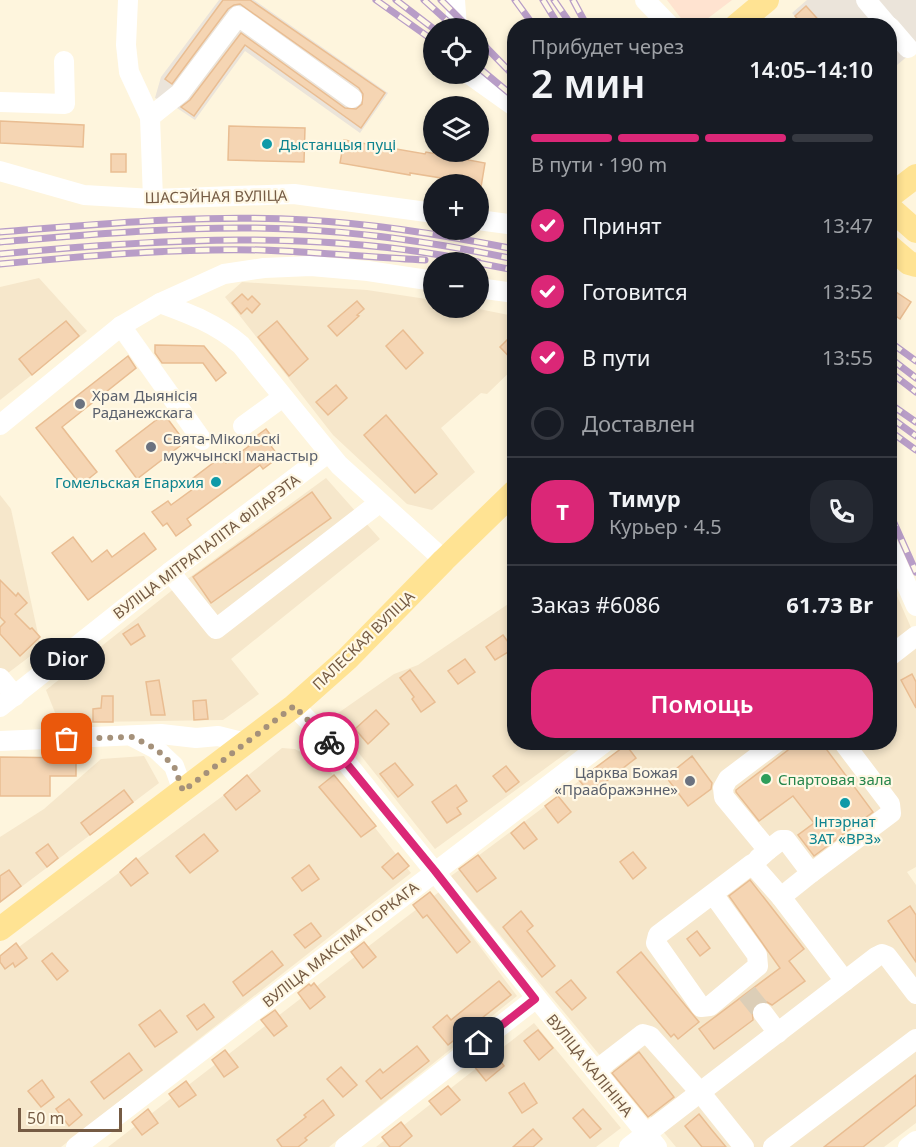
<!DOCTYPE html>
<html lang="ru">
<head>
<meta charset="utf-8">
<style>
  body { margin:0; font-family:"Noto Sans",sans-serif; background:#242831; color:#f1f3f6; height:100vh; display:flex; flex-direction:column; font-size:22px; white-space:nowrap }
  * { box-sizing:border-box; margin:0 }
  p { font-size:20px; color:#9ea1a6 }
  .icon { flex:none; width:33px; height:33px; fill:none; stroke:currentColor; stroke-width:2; stroke-linecap:round; stroke-linejoin:round }
  .map { position:relative; flex:1; overflow:hidden }
  .sheet { position:absolute; left:507px; top:18px; width:390px; height:732px; display:flex; flex-direction:column; background:#171b24; border-radius:24px; box-shadow:0 3px 9px #0003 }
  .sheet>* { flex:none }
  .tools { position:absolute; left:423px; top:18px; display:grid; gap:12px }
  .tools a { display:grid; place-items:center; width:66px; height:66px; border-radius:50%; background:#171b24; box-shadow:0 3px 9px #0003; font-size:30px }
  .scale { position:absolute; left:18px; bottom:15px; width:104px; box-sizing:border-box; padding-left:6px; border:3px solid #755b44; border-top:0; font-size:16px; line-height:21px; white-space:nowrap; color:#755b44; -webkit-text-stroke:4px #fff8e5; paint-order:stroke }
  .pin { position:absolute; display:grid; place-items:center; width:51px; height:51px; color:#fff; margin:-26px; border-radius:12px; box-shadow:0 3px 9px #0006 }
  .courier { position:absolute; display:grid; place-items:center; width:60px; height:60px; margin:-30px; border:4px solid #db2777; border-radius:50%; background:#fff; color:#222; box-shadow:0 2px 8px #0007 }
  .bubble { position:absolute; height:42px; border-radius:21px; background:#171b24; box-shadow:0 3px 9px #0003; font-size:20px; font-weight:600; line-height:42px; text-align:center }
  .head em { font-style:normal; font-weight:600 }
  .head div { display:flex; flex-direction:column-reverse }
  .head { display:flex; align-items:center; justify-content:space-between; height:102px; padding:0 24px }
  h1 { font-size:39px; font-weight:600; line-height:45px }
  .bar { display:grid; grid-template-columns:repeat(4,1fr); gap:9px 6px; align-content:center; height:72px; padding:0 24px }
  .bar i { height:8px; border-radius:4px; background:#363941 }
  .bar .on { background:#db2777 }
  .bar p { grid-column:span 4 }
  .line { display:flex; align-items:center; gap:15px; padding:0 24px; border-top:2px solid #363941 }
  .line div { flex:1 }
  .round { display:grid; place-items:center; flex:none; width:63px; height:63px; border-radius:24px; background:#242831 }
  ol { padding:0 24px; list-style:none }
  li { display:flex; align-items:center; gap:18px; height:66px }
  li p { margin-inline-start:auto }
  li .icon { padding:6px; border-radius:50%; background:#db2777; color:#fff; stroke-width:4 }
  li:last-child { color:#9ea1a6 }
  li i { width:33px; height:33px; border:3px solid #363941; border-radius:50% }
  .button { display:flex; gap:12px; margin-top:auto; padding:12px 24px }
  .button a { flex:1; height:69px; border-radius:24px; background:#db2777; color:#fff; font-size:24px; font-weight:600; line-height:69px; text-align:center }
  .map>svg:first-child { display:block }
  .residential { fill:#f6e7cb }
  .commercial { fill:#ffe3d0 }
  .industrial { fill:#ebe4da }
  .building { fill:#f5d5b3; stroke:#e9bd92; stroke-width:1.5 }
  .lines { fill:none; stroke-linecap:round; stroke-linejoin:round }
  .minor-tunnel { stroke:#dcceb7; stroke-width:20; stroke-dasharray:20 10; stroke-linecap:butt }
  .minor { stroke:#fff; stroke-width:20 }
  .major { stroke:#ffe393; stroke-width:24 }
  .rail-casing { stroke:#b89dc7; stroke-width:7 }
  .rail { stroke:#fff8e5; stroke-width:4.5; stroke-dasharray:14; stroke-linecap:butt }
  .done { stroke:#a5917a; stroke-width:6; stroke-dasharray:0 10.8 }
  .route { stroke:#db2777; stroke-width:8 }
  .culture-dot { fill:#0f9aa8; stroke:#fff8e5; stroke-width:2 }
  .worship-dot { fill:#6b7280; stroke:#fff8e5; stroke-width:2 }
  .leisure-dot { fill:#2e9e5b; stroke:#fff8e5; stroke-width:2 }
  .labels { text-anchor:middle; dominant-baseline:central; stroke-width:4.5; stroke-linejoin:round; paint-order:stroke }
  .culture-label { font-size:15px; fill:#0d838f; stroke:#fff8e5; text-anchor:start }
  .street-label { font-size:15px; fill:#755b44; stroke:#fff8e5 }
  .worship-label { font-size:15px; fill:#5b616d; stroke:#fff8e5; text-anchor:start }
  .leisure-label { font-size:15px; fill:#27864d; stroke:#fff8e5; text-anchor:start }
</style>
</head>
<body>
<div class="map">
<svg width="916" height="1147" viewBox="0 0 916 1147">
  <rect width="100%" height="100%" fill="#fef5dd"/>
  <g class="residential">
    <polygon points="39,278 87,331 0,400 0,287"/>
    <polygon points="242,282 367,290 433,300 434,308 474,308 514,316 514,368 487,394 481,393 441,428 475,472 432,510 407,504 333,435 225,297"/>
    <polygon points="326,478 380,539 231,659 259,694 223,720 93,722 58,720 46,690 175,588"/>
    <polygon points="0,495 11,509 41,648 0,679"/>
    <polygon points="890,580 916,639 916,867 907,872 916,885 916,1123 884,1147 676,1147 451,876 630,743 890,742"/>
    <polygon points="514,600 514,742 580,743 435,849 331,718 394,674 418,665"/>
    <polygon points="282,748 295,749 325,765 411,873 61,1147 0,1147 0,961 224,795"/>
    <polygon points="144,756 159,783 0,903 0,837 44,809 101,759"/>
    <polygon points="439,892 517,996 329,1147 108,1147"/>
    <polygon points="534,1023 621,1128 596,1147 376,1147"/>
  </g>
  <polygon class="commercial" points="667,0 732,0 699,25 687,26"/>
  <g class="industrial">
    <polygon points="219,0 254,0 388,93 360,133 245,51 195,120 174,106 155,98 161,77"/>
    <polygon points="807,0 916,0 916,49 897,65 890,56 890,26 862,25 856,18 848,25 804,25 792,13"/>
  </g>
  <g class="building">
    <polygon points="223,0 250,0 385,93 361,128 245,45 194,116 181,107 190,100 241,33 345,108 356,109 362,104 363,94 359,88 240,4 234,5 228,9 172,84 165,79"/>
    <polygon points="806,6 824,26 804,26 795,16"/>
    <polygon points="0,121 84,125 83,147 0,143"/>
    <polygon points="229,126 305,128 304,162 228,160"/>
    <polygon points="344,140 425,154 426,152 485,163 481,187 478,184 410,173 410,175 340,163"/>
    <rect x="111" y="154" width="15" height="18"/>
    <polygon points="890,288 911,302 900,319 890,312"/>
    <polygon points="242,294 248,300 252,296 260,304 252,313 247,308 241,314 232,303"/>
    <polygon points="357,301 364,309 357,315 359,316 337,336 328,326"/>
    <polygon points="66,321 79,336 32,375 19,359"/>
    <polygon points="277,321 308,359 289,376 258,337"/>
    <polygon points="403,330 423,353 406,369 386,346"/>
    <polygon points="514,333 514,362 500,347"/>
    <polygon points="155,345 204,346 226,373 216,381 203,363 162,363 155,353"/>
    <polygon points="128,356 136,368 62,427 97,472 81,485 36,428"/>
    <polygon points="336,385 347,398 328,415 316,402"/>
    <polygon points="164,414 185,442 137,479 116,451"/>
    <polygon points="386,415 437,474 415,493 364,435"/>
    <polygon points="266,429 276,442 271,446 279,457 263,469 260,465 187,519 191,525 176,536 167,523 163,526 152,512 168,501 171,505 197,486 192,479 221,457 226,463 249,446 247,443"/>
    <polygon points="312,492 331,518 211,603 193,577"/>
    <polygon points="144,533 156,549 88,600 52,553 73,537 92,562 107,550 112,557"/>
    <polygon points="0,580 16,596 18,593 27,603 15,614 30,629 32,628 40,637 20,656 0,634 0,627 5,622 0,617"/>
    <polygon points="138,624 145,636 131,645 123,634"/>
    <polygon points="503,635 513,649 495,660 486,647"/>
    <polygon points="465,659 475,672 458,684 448,671"/>
    <polygon points="410,670 435,702 421,712 412,699 414,697 400,678"/>
    <polygon points="912,674 916,682 916,708 901,680"/>
    <polygon points="159,680 165,715 151,715 146,682"/>
    <polygon points="102,696 113,696 113,722 93,722 93,709 101,708"/>
    <polygon points="206,700 208,719 194,720 193,701"/>
    <polygon points="376,710 389,724 368,744 355,729"/>
    <polygon points="789,742 821,742 873,812 814,856 798,835 814,823 793,796 759,821 736,792 736,790 788,750"/>
    <polygon points="626,745 636,758 590,794 579,780"/>
    <polygon points="692,756 712,783 711,789 688,806 666,777"/>
    <polygon points="0,757 76,758 76,776 50,776 50,796 0,796"/>
    <polygon points="395,763 413,785 398,797 380,774"/>
    <polygon points="506,766 519,782 506,792 493,776"/>
    <polygon points="247,775 260,791 236,810 224,795"/>
    <polygon points="334,775 376,826 361,837 319,787"/>
    <polygon points="456,785 467,801 457,808 461,814 447,823 432,802"/>
    <polygon points="124,790 133,802 90,835 81,823"/>
    <polygon points="558,796 571,812 558,823 545,806"/>
    <polygon points="524,822 537,839 524,849 511,833"/>
    <polygon points="204,834 218,851 190,873 176,856"/>
    <polygon points="48,844 58,858 47,867 36,853"/>
    <polygon points="633,852 646,868 633,879 620,862"/>
    <polygon points="398,853 409,866 393,879 382,867"/>
    <polygon points="478,855 496,878 477,892 459,869"/>
    <polygon points="136,858 148,873 131,886 120,872"/>
    <polygon points="309,865 319,879 302,891 292,878"/>
    <polygon points="9,870 21,886 0,902 0,876"/>
    <polygon points="750,880 804,949 789,961 805,981 772,1005 767,1002 756,1003 752,1009 753,1020 714,1049 699,1029 780,968 729,896"/>
    <polygon points="430,892 470,942 457,953 427,915 423,918 413,905"/>
    <polygon points="910,906 916,915 916,962 888,921"/>
    <polygon points="521,911 533,926 527,931 555,966 542,977 503,927"/>
    <polygon points="311,923 321,936 305,948 294,935"/>
    <polygon points="697,931 710,948 700,956 687,939"/>
    <polygon points="364,942 376,957 363,968 351,952"/>
    <polygon points="16,943 27,958 15,967 13,963 5,969 0,962 0,956"/>
    <polygon points="272,951 283,965 243,996 233,982"/>
    <polygon points="641,952 699,1022 678,1039 674,1034 671,1037 617,972"/>
    <polygon points="52,953 68,971 57,980 42,961"/>
    <polygon points="571,980 586,998 572,1010 556,992"/>
    <polygon points="499,981 511,995 448,1045 433,1027 447,1015 451,1020"/>
    <polygon points="314,983 325,997 310,1009 298,993 309,984 311,986"/>
    <polygon points="204,1004 214,1017 197,1030 187,1016"/>
    <polygon points="160,1010 177,1032 155,1047 139,1025"/>
    <polygon points="275,1010 287,1026 274,1036 261,1020"/>
    <polygon points="538,1030 553,1048 539,1060 524,1041"/>
    <polygon points="417,1046 429,1061 381,1099 366,1081 380,1069 383,1073"/>
    <polygon points="225,1050 238,1067 224,1077 212,1060"/>
    <polygon points="493,1051 504,1066 486,1081 474,1066"/>
    <polygon points="639,1052 674,1097 648,1117 612,1073"/>
    <polygon points="129,1053 142,1070 104,1099 91,1082"/>
    <polygon points="341,1067 357,1085 343,1097 327,1079"/>
    <polygon points="916,1075 916,1105 863,1147 824,1147"/>
    <polygon points="42,1080 54,1097 41,1107 28,1091"/>
    <polygon points="186,1081 196,1095 179,1107 169,1094"/>
    <polygon points="524,1083 537,1103 522,1113 509,1093"/>
    <polygon points="448,1086 460,1100 441,1115 429,1101"/>
    <polygon points="69,1099 82,1115 69,1126 56,1109"/>
    <polygon points="323,1100 334,1115 305,1138 307,1140 298,1147 282,1147 277,1140 306,1117 304,1115"/>
    <polygon points="148,1109 158,1123 142,1135 132,1122"/>
    <polygon points="583,1109 601,1129 590,1138 573,1118"/>
    <polygon points="699,1114 711,1129 726,1147 702,1147 685,1126"/>
    <polygon points="401,1122 412,1136 399,1147 390,1147 382,1137"/>
    <polygon points="533,1129 542,1139 533,1147 513,1147"/>
  </g>
  <g class="lines">
    <polyline class="minor-tunnel" points="747,993 763,1013"/>
    <g class="minor">
      <polyline points="128,0 126,45 129,72 150,117 153,199"/>
      <polyline points="455,0 457,28"/>
      <polyline points="645,0 670,26"/>
      <polyline points="866,0 888,26"/>
      <polyline points="890,27 908,48"/>
      <polyline points="469,74 514,106"/>
      <polyline points="0,102 65,104 64,61"/>
      <polyline points="150,117 180,93 238,16 352,98"/>
      <polyline points="0,171 84,195 153,199 294,194 434,213"/>
      <polyline points="478,220 508,224 514,222"/>
      <polyline points="478,288 514,293"/>
      <path d="M160 303C190 314 217 324 241 345L339 465 444 560"/>
      <polyline points="121,326 202,440"/>
      <polyline points="0,425 121,326 160,303 224,274 264,268 311,266 368,271 434,281"/>
      <polyline points="243,426 283,397"/>
      <polyline points="890,548 916,606"/>
      <polyline points="170,572 216,629 379,503"/>
      <polyline points="890,656 916,636"/>
      <polyline points="0,678 15,696"/>
      <polyline points="294,706 333,746 657,1147"/>
      <polyline points="0,707 170,572 328,453"/>
      <polyline points="133,737 156,749 174,766 183,791"/>
      <polyline points="0,741 161,734 196,738 218,736 246,743"/>
      <polyline points="768,850 781,840 786,840 811,873 891,813 890,804 843,742"/>
      <polyline points="758,859 768,850 724,797 723,788 728,779 777,742"/>
      <polyline points="713,894 757,955 758,966 710,1006 701,1007 656,943 658,935 662,932 752,864 781,897 845,981"/>
      <polyline points="781,897 811,873"/>
      <polyline points="763,1013 778,1033"/>
      <polyline points="595,1071 643,1034 650,1036 700,1092 744,1147"/>
      <polyline points="76,1147 605,742"/>
      <polyline points="345,1147 535,999"/>
      <polyline points="629,1147 876,957 882,954 887,956 916,994"/>
      <polyline points="773,1147 916,1039"/>
      <polyline points="908,1147 916,1141"/>
    </g>
    <g class="major">
      <polyline points="736,26 767,0"/>
      <polyline points="890,196 916,176"/>
      <polyline points="890,208 916,231"/>
      <polyline points="890,247 909,263 916,265"/>
      <polyline points="0,929 294,706 347,659 444,560 514,492"/>
    </g>
    <defs>
      <g id="rail">
        <polyline points="376,0 434,41"/>
        <polyline points="396,0 434,29"/>
        <polyline points="424,0 455,28"/>
        <polyline points="441,0 469,28"/>
        <polyline points="515,0 534,26"/>
        <polyline points="543,0 559,26"/>
        <polyline points="554,0 572,26"/>
        <polyline points="573,0 587,26"/>
        <polyline points="478,39 514,76"/>
        <polyline points="478,67 514,97"/>
        <path d="M0 232C101 224 204 214 306 220 377 224 445 235 514 249"/>
        <path d="M0 242C85 235 171 227 256 228 343 229 429 241 514 259"/>
        <path d="M0 254C158 239 321 229 478 262"/>
        <polyline points="478,263 514,270"/>
        <path d="M0 264C86 256 174 248 261 250 315 252 370 257 425 260"/>
        <polyline points="890,342 916,361"/>
        <polyline points="890,358 916,378"/>
        <polyline points="890,372 916,392"/>
        <polyline points="890,404 916,422"/>
        <polyline points="890,417 916,436"/>
        <polyline points="890,431 916,450"/>
        <polyline points="890,514 916,572"/>
      </g>
    </defs>
    <use href="#rail" class="rail-casing"/>
    <use href="#rail" class="rail"/>
  </g>
  <g class="lines">
    <polyline class="done" points="67,739 133,737 156,749 174,766 183,791 294,706 329,742"/>
    <polyline class="route" points="329,742 435,871 535,999 479,1043"/>
  </g>
  <g class="culture-dot">
    <circle cx="267" cy="144" r="6"/>
    <circle cx="216" cy="482" r="6"/>
    <circle cx="845" cy="803" r="6"/>
  </g>
  <g class="worship-dot">
    <circle cx="80" cy="404" r="6"/>
    <circle cx="151" cy="447" r="6"/>
    <circle cx="690" cy="781" r="6"/>
  </g>
  <circle class="leisure-dot" cx="766" cy="779" r="6"/>
  <g class="labels">
    <g class="culture-label">
      <text x="279" y="144">Дыстанцыя пуці</text>
      <text x="204" y="482" text-anchor="end">Гомельская Епархия</text>
      <text x="845" y="821" text-anchor="middle">Інтэрнат<tspan x="845" dy="17">ЗАТ «ВРЗ»</tspan></text>
    </g>
    <g class="street-label">
      <text transform="translate(216 196) rotate(-1)">ШАСЭЙНАЯ ВУЛІЦА</text>
      <text transform="translate(206 546) rotate(-37)">ВУЛІЦА МІТРАПАЛІТА ФІЛАРЭТА</text>
      <text transform="translate(363 640) rotate(-44)">ПАЛЕСКАЯ ВУЛІЦА</text>
      <text transform="translate(340 944) rotate(-38)">ВУЛІЦА МАКСІМА ГОРКАГА</text>
      <text transform="translate(590 1065) rotate(51)">ВУЛІЦА КАЛІНІНА</text>
    </g>
    <g class="worship-label">
      <text x="92" y="395">Храм Дыянісія<tspan x="92" dy="17">Раданежскага</tspan></text>
      <text x="163" y="438">Свята-Мікольскі<tspan x="163" dy="17">мужчынскі манастыр</tspan></text>
      <text x="678" y="772" text-anchor="end">Царква Божая<tspan x="678" dy="17">«Праабражэнне»</tspan></text>
    </g>
    <g class="leisure-label">
      <text x="778" y="779">Спартовая зала</text>
    </g>
  </g>
</svg>
<div class="tools">
<a><svg class="icon" aria-label="locate" viewBox="0 0 24 24"><circle cx="12" cy="12" r="6"/><path d="M12 2v4M12 18v4M2 12h4M18 12h4"/></svg></a>
<a><svg class="icon" aria-label="layers" viewBox="0 0 24 24"><path d="M12 4l9 5-9 5-9-5zM3 14l9 5 9-5"/></svg></a>
<a>+</a>
<a>−</a>
</div>
<div class="scale">50 m</div>
<div class="pin" style="left:67px;top:739px;background:#ea580c"><svg class="icon" aria-label="bag" viewBox="0 0 24 24"><path d="M5 8h14l-1 12H6zM9 8a3 3 0 0 1 6 0"/></svg></div>
<div class="pin" style="left:479px;top:1043px;background:#1f2937"><svg class="icon" aria-label="home" viewBox="0 0 24 24"><path d="M3 11l9-7 9 7M6 9v11h12V9"/></svg></div>
<div class="courier" style="left:329px;top:742px"><svg class="icon" aria-label="bike" viewBox="0 0 24 24"><circle cx="6" cy="16" r="4"/><circle cx="18" cy="16" r="4"/><path d="M6 16l4-8h5l3 8M10 8l3 8H6M13 5h3"/></svg></div>
<div class="bubble" style="left:30px;top:638px;width:75px">Dior</div>
<section class="sheet">
<div class="head"><div><h1>2 мин</h1><p>Прибудет через</p></div><em>14:05–14:10</em></div>
<div class="bar"><i class="on"></i><i class="on"></i><i class="on"></i><i></i><p>В пути · 190 m</p></div>
<ol>
<li><svg class="icon" aria-label="check" viewBox="0 0 24 24"><path d="M5 12l5 5 9-10"/></svg>Принят<p>13:47</p></li>
<li><svg class="icon" aria-label="check" viewBox="0 0 24 24"><path d="M5 12l5 5 9-10"/></svg>Готовится<p>13:52</p></li>
<li><svg class="icon" aria-label="check" viewBox="0 0 24 24"><path d="M5 12l5 5 9-10"/></svg>В пути<p>13:55</p></li>
<li><i></i>Доставлен</li>
</ol>
<div class="line" style="height:108px"><b class="round" style="background:#db2777;color:#fff">Т</b><div><b>Тимур</b><p>Курьер · 4.5</p></div><a class="round"><svg class="icon" aria-label="phone" viewBox="0 0 24 24"><path d="M5 4h4l2 5-3 2q2 4 5 5l2-3 5 2v4C11 20 4 13 5 4z"/></svg></a></div>
<div class="line" style="height:78px"><div>Заказ #6086</div><b>61.73 Br</b></div>
<div class="button"><a>Помощь</a></div>
</section>
</div>
</body>
</html>
